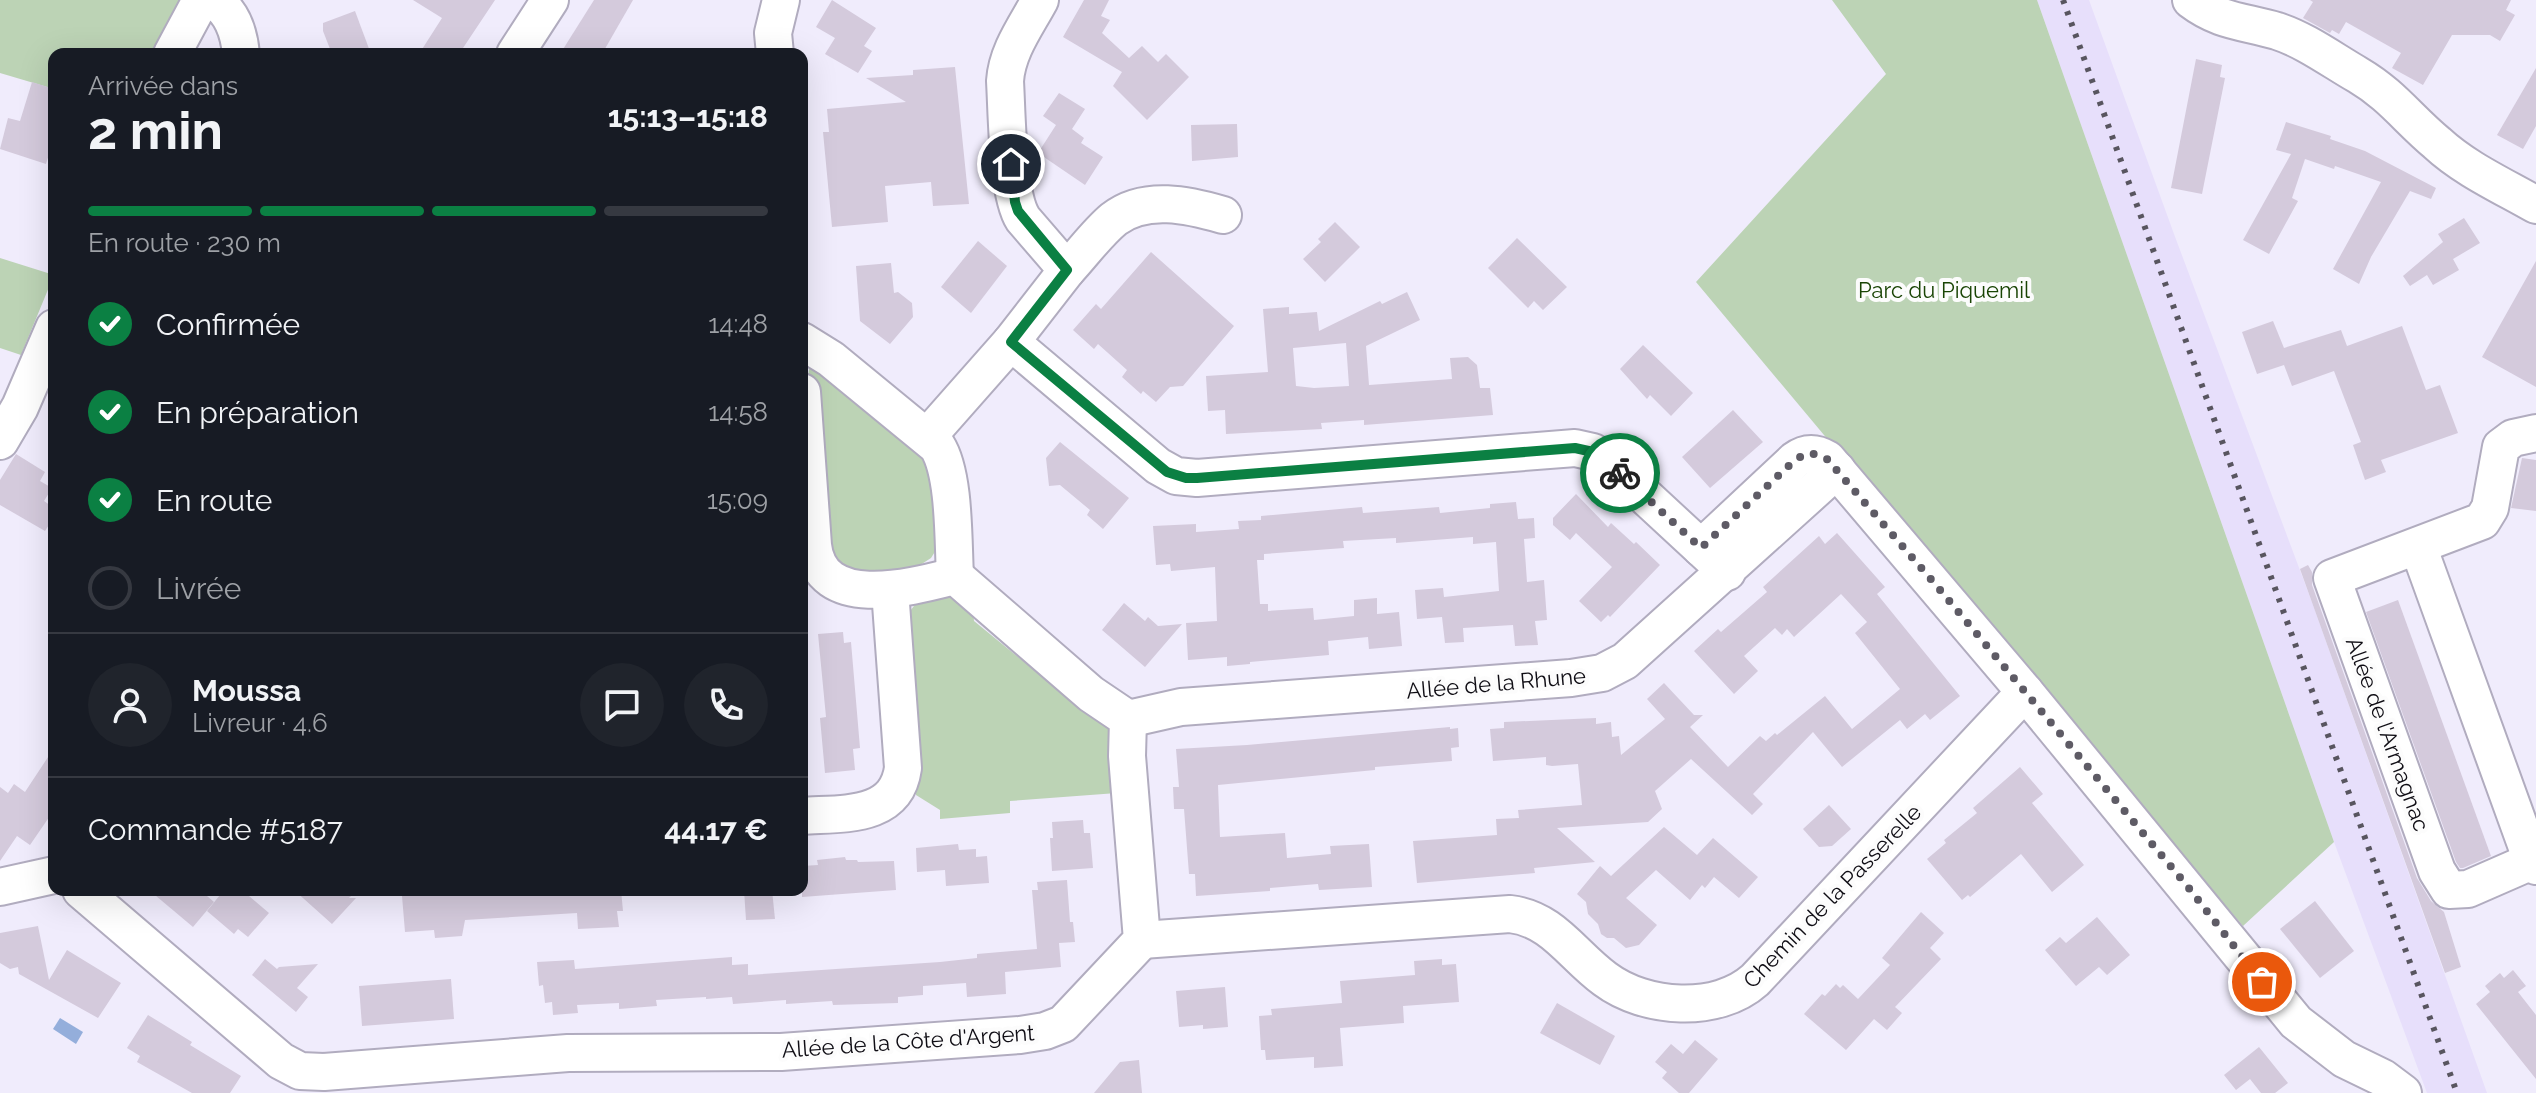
<!DOCTYPE html>
<html lang="fr">
<head>
<meta charset="utf-8">
<style>
  body { margin:0; font-family:Raleway,sans-serif; background:#20242c; color:#f1f3f6; height:100vh; display:flex; flex-direction:column; font-size:30px; white-space:nowrap }
  * { box-sizing:border-box; margin:0 }
  p { font-size:26px; color:#9ea1a6 }
  .icon { flex:none; width:44px; height:44px; fill:none; stroke:currentColor; stroke-width:2; stroke-linecap:round; stroke-linejoin:round }
  .map { position:relative; flex:1; overflow:hidden }
  .details { position:absolute; left:48px; top:48px; width:760px; height:848px; display:flex; flex-direction:column; background:#171b24; border-radius:16px; box-shadow:0 8px 32px #0002 }
  .details>* { flex:none }
  .pin { position:absolute; display:grid; place-items:center; width:68px; height:68px; color:#fff; margin:-34px; border:4px solid #fff; border-radius:50%; box-shadow:0 2px 8px #0007 }
  .courier { position:absolute; display:grid; place-items:center; width:80px; height:80px; margin:-40px; border:6px solid #0b8043; border-radius:50%; background:#fff; color:#222; box-shadow:0 2px 10px #0007 }
  .head em { font-style:normal; font-weight:700 }
  .head div { display:flex; flex-direction:column-reverse }
  .head { display:flex; align-items:center; justify-content:space-between; height:136px; padding:0 40px }
  h1 { font-size:52px; font-weight:700; line-height:60px }
  .bar { display:grid; grid-template-columns:repeat(4,1fr); gap:12px 8px; align-content:center; height:96px; padding:0 40px }
  .bar i { height:10px; border-radius:6px; background:#363941 }
  .bar .on { background:#0b8043 }
  .bar p { grid-column:span 4 }
  .line { display:flex; align-items:center; gap:20px; padding:0 40px; border-top:2px solid #363941 }
  .line div { flex:1 }
  .round { display:grid; place-items:center; flex:none; width:84px; height:84px; border-radius:42px; background:#20242c }
  ol { padding:0 40px; list-style:none }
  li { display:flex; align-items:center; gap:24px; height:88px }
  li p { margin-inline-start:auto }
  li .icon { padding:8px; border-radius:50%; background:#0b8043; color:#fff; stroke-width:4 }
  li:last-child { color:#9ea1a6 }
  li i { width:44px; height:44px; border:4px solid #363941; border-radius:50% }
  .map>svg:first-child { display:block }
  .built { fill:#e7dffb }
  .green { fill:#bcd3b5 }
  .water { fill:#94aedb }
  .building { fill:#d4cadc; fill-rule:evenodd }
  .lines { fill:none; stroke-linecap:round; stroke-linejoin:round }
  .minor-casing { stroke:#b1acbf; stroke-width:40 }
  .minor { stroke:#fff; stroke-width:36 }
  .rail { stroke:#58555f; stroke-width:6; stroke-dasharray:4 8; stroke-linecap:butt }
  .done { stroke:#5e5b65; stroke-width:8; stroke-dasharray:0 14.4 }
  .route { stroke:#0b8043; stroke-width:10 }
  .labels { text-anchor:middle; dominant-baseline:central; stroke-width:8; stroke-linejoin:round; paint-order:stroke }
  .park-label { font-size:22px; fill:#194404; stroke:#fcfcfc }
  .street-label { font-size:22px; fill:#0f0d14; stroke:#fcfcfc }
</style>
</head>
<body>
<div class="map">
<svg width="2536" height="1093" viewBox="0 0 2536 1093">
  <rect width="100%" height="100%" fill="#f0ecfc"/>
  <polygon class="built" points="2037,0 2089,0 2174,234 2313,605 2487,1093 2427,1093 2334,842"/>
  <g class="green">
    <polygon points="0,0 184,0 154,54 54,54 54,89 0,73"/>
    <polygon points="1832,0 2037,0 2334,842 2243,926 1885,508 1696,282 1886,74"/>
    <polygon points="0,258 54,275 21,355 0,348"/>
    <polygon points="810,365 935,460 936,550 931,558 917,567 886,571 856,573 829,556 820,463 818,383 808,375"/>
    <polygon points="945,593 959,599 973,611 974,621 1083,710 1106,723 1113,738 1117,793 1010,801 1010,813 940,819 940,810 916,795 904,619 917,602"/>
  </g>
  <polygon class="water" points="60,1018 83,1032 76,1044 53,1029"/>
  <g class="building">
    <polygon points="413,0 495,0 461,51 458,49 455,54 419,54 442,18"/>
    <polygon points="594,0 633,0 602,54 560,54"/>
    <polygon points="832,0 876,28 864,46 872,51 858,73 825,54 835,38 816,27"/>
    <polygon points="1084,0 1109,0 1101,16 1110,20 1102,33 1129,58 1142,46 1158,62 1166,54 1189,77 1147,120 1113,86 1122,72 1063,37"/>
    <polygon points="2310,0 2511,0 2506,10 2515,15 2500,41 2490,35 2452,35 2423,85 2392,68 2401,53 2346,22 2339,34 2332,30 2330,33 2303,18 2313,2"/>
    <polygon points="355,11 371,54 332,54 323,31 323,23"/>
    <polygon points="2196,59 2222,65 2220,77 2225,78 2202,194 2171,188"/>
    <polygon points="955,67 969,204 933,206 931,182 885,186 888,222 832,227 823,132 829,132 827,109 906,102 866,78 913,75 913,70"/>
    <polygon points="2536,68 2536,126 2523,149 2497,135"/>
    <polygon points="32,82 54,89 54,138 46,164 0,149 8,118 20,121"/>
    <polygon points="1059,93 1085,109 1072,129 1084,138 1081,143 1103,157 1085,185 1038,153 1056,125 1043,116"/>
    <polygon points="2286,122 2331,136 2330,139 2365,151 2436,188 2431,199 2410,191 2371,257 2359,284 2333,269 2381,182 2335,166 2334,169 2305,159 2292,198 2298,201 2269,254 2243,240 2291,154 2276,150"/>
    <polygon points="1237,124 1238,157 1192,161 1191,125"/>
    <polygon points="2464,218 2480,243 2453,259 2459,270 2433,285 2427,275 2410,286 2403,276 2443,242 2438,234"/>
    <polygon points="1335,222 1360,247 1325,282 1303,259 1321,242 1318,239"/>
    <polygon points="1517,238 1567,287 1543,310 1534,301 1528,308 1488,268"/>
    <polygon points="978,241 1007,266 971,313 941,287"/>
    <polygon points="1151,252 1234,326 1183,386 1170,387 1156,402 1143,391 1141,394 1122,377 1127,370 1098,344 1094,349 1073,330 1096,304 1101,309"/>
    <polygon points="2536,261 2536,387 2482,357"/>
    <polygon points="891,263 894,293 898,292 912,303 913,317 890,344 860,321 856,266"/>
    <path d="M1407 292 1420 320 1366 346 1369 385 1452 379 1450 358 1468 357 1477 365 1480 388H1490L1493 415 1364 425V420L1321 423 1322 429 1226 434 1225 410 1208 411 1206 376 1268 372 1263 309 1289 307V314L1317 312 1319 331 1380 301 1382 304ZM1346 343 1349 386 1314 388 1296 386 1293 348Z"/>
    <polygon points="2273,321 2284,348 2341,330 2347,346 2402,326 2426,390 2440,385 2458,433 2381,460 2386,472 2365,480 2353,445 2361,442 2334,371 2292,386 2284,365 2257,374 2242,332"/>
    <polygon points="1643,345 1693,393 1671,416 1650,395 1647,399 1620,369"/>
    <polygon points="1733,410 1763,442 1710,488 1682,457"/>
    <polygon points="1060,442 1129,498 1103,529 1087,515 1090,510 1060,485 1049,486 1046,458"/>
    <polygon points="16,454 45,472 40,481 52,488 44,501 54,508 54,517 45,531 0,505 0,480"/>
    <polygon points="2522,458 2536,460 2536,511 2511,508"/>
    <polygon points="1576,494 1608,527 1611,523 1634,544 1636,542 1660,565 1610,617 1608,615 1601,622 1579,601 1612,567 1576,533 1570,540 1553,525 1553,518"/>
    <polygon points="1516,502 1518,519 1534,518 1535,538 1524,539 1527,582 1544,580 1547,620 1535,621 1538,645 1515,646 1513,625 1463,628 1464,642 1445,643 1442,617 1417,619 1415,590 1443,588 1444,597 1499,591 1496,542 1473,544 1473,537 1396,543 1396,538 1343,541 1344,548 1264,554 1264,560 1257,560 1260,604 1268,604 1268,611 1313,608 1314,620 1354,616 1354,600 1377,598 1377,614 1399,612 1402,646 1369,649 1368,637 1328,641 1329,655 1250,662 1250,664 1227,666 1227,657 1188,660 1186,623 1217,621 1215,567 1171,571 1170,564 1156,565 1153,526 1196,524 1196,532 1239,529 1238,521 1261,520 1261,516 1362,507 1363,513 1439,507 1440,513 1490,508 1490,504"/>
    <polygon points="1837,533 1885,587 1877,594 1960,696 1930,720 1925,714 1907,729 1900,720 1842,767 1813,732 1753,794 1763,804 1752,815 1691,759 1655,791 1662,809 1648,822 1557,828 1595,862 1534,868 1535,873 1417,883 1413,841 1497,835 1496,819 1519,818 1518,810 1582,805 1578,764 1552,766 1546,765 1546,757 1493,761 1490,729 1504,728 1504,722 1596,718 1596,724 1611,722 1612,737 1619,736 1621,755 1665,719 1647,699 1664,683 1694,715 1703,715 1690,727 1728,767 1760,736 1766,741 1775,733 1777,735 1825,696 1852,729 1900,689 1855,633 1867,622 1841,594 1794,637 1787,629 1782,635 1775,628 1744,656 1758,671 1734,694 1694,651 1718,629 1721,632 1767,592 1763,587 1819,536 1825,544"/>
    <polygon points="2308,565 2312,572 2312,585 2417,878 2431,901 2444,912 2461,967 2445,973 2300,569"/>
    <polygon points="2398,600 2491,856 2463,868 2460,868 2456,862 2366,612"/>
    <polygon points="1124,603 1145,621 1148,617 1158,626 1182,624 1145,667 1102,630"/>
    <polygon points="843,632 844,643 851,642 860,748 853,749 855,770 825,773 820,718 826,717 818,634"/>
    <polygon points="1450,727 1450,729 1458,728 1459,747 1451,748 1452,761 1375,767 1375,770 1218,785 1220,837 1285,833 1287,858 1331,854 1330,846 1369,844 1372,887 1319,890 1318,884 1270,888 1270,891 1196,896 1195,874 1189,874 1184,809 1174,809 1173,787 1179,787 1176,749 1247,745"/>
    <polygon points="54,748 54,810 30,845 17,836 0,861 0,787 8,793 14,784 25,792"/>
    <polygon points="2020,767 2043,794 2032,803 2084,865 2052,892 2021,854 1970,897 1968,895 1962,900 1927,859 1946,843 1944,840 1977,813 1973,808"/>
    <polygon points="1829,805 1851,829 1832,846 1819,847 1803,829"/>
    <polygon points="1083,820 1084,833 1090,833 1093,868 1052,871 1050,838 1053,838 1052,822"/>
    <polygon points="1664,827 1697,855 1713,838 1758,877 1739,898 1714,877 1705,888 1702,885 1690,900 1656,870 1626,898 1657,925 1639,945 1626,948 1614,938 1607,938 1601,934 1598,924 1588,914 1586,902 1577,894 1600,866 1611,876"/>
    <polygon points="958,844 959,850 976,849 976,857 987,856 989,883 946,886 945,870 917,872 916,848"/>
    <polygon points="845,857 846,860 857,860 858,862 894,861 896,890 802,897 802,866 818,865 817,860"/>
    <polygon points="1067,880 1070,922 1073,922 1075,942 1059,943 1061,967 1005,972 1006,994 967,997 966,983 923,986 923,995 898,997 898,1003 833,1005 832,1001 786,1004 786,1000 733,1004 732,997 706,999 706,997 656,1000 657,1006 619,1009 619,1003 577,1005 578,1013 553,1015 552,1002 545,1003 543,985 539,986 537,962 574,960 575,969 732,957 732,965 748,964 748,975 940,962 977,958 977,954 1037,949 1032,890 1038,890 1037,882"/>
    <polygon points="149,890 200,890 214,902 193,927"/>
    <polygon points="224,890 242,890 269,913 248,937 238,929 234,934 207,911"/>
    <polygon points="294,890 357,890 349,898 356,898 332,924"/>
    <polygon points="430,890 621,890 623,911 617,911 619,927 578,929 577,913 465,920 462,936 435,938 434,930 405,932 402,896 416,896 416,892"/>
    <polygon points="744,890 772,890 775,919 746,920"/>
    <polygon points="2315,901 2354,951 2320,978 2280,929"/>
    <polygon points="1921,912 1944,933 1930,948 1941,959 1895,1007 1902,1013 1887,1030 1874,1019 1846,1050 1804,1014 1822,994 1825,996 1836,984 1840,988 1843,985 1858,999 1890,965 1882,958"/>
    <polygon points="2097,917 2130,955 2107,975 2099,967 2076,986 2045,950 2060,937 2066,943"/>
    <polygon points="38,926 49,980 67,950 121,983 98,1018 19,974 18,967 10,969 0,963 0,933"/>
    <polygon points="265,959 277,969 279,967 318,964 297,988 308,997 296,1012 252,975"/>
    <polygon points="1442,959 1442,965 1456,964 1459,1002 1403,1006 1404,1023 1340,1028 1343,1066 1314,1068 1314,1057 1266,1060 1265,1050 1261,1050 1259,1016 1272,1015 1271,1009 1342,1003 1340,981 1415,975 1414,961"/>
    <polygon points="2513,970 2526,986 2518,992 2536,1015 2536,1079 2476,1004 2490,992 2485,986 2500,973 2504,978"/>
    <polygon points="451,979 454,1019 362,1026 359,986"/>
    <polygon points="1225,987 1228,1027 1203,1029 1203,1025 1179,1027 1176,991"/>
    <polygon points="1557,1003 1615,1036 1600,1065 1540,1033"/>
    <polygon points="148,1015 192,1042 190,1045 241,1076 230,1093 192,1093 137,1062 140,1056 127,1048"/>
    <polygon points="1695,1040 1718,1059 1689,1093 1679,1093 1662,1078 1667,1072 1655,1062 1671,1044 1683,1054"/>
    <polygon points="2259,1047 2288,1083 2275,1093 2261,1093 2250,1079 2236,1090 2224,1075"/>
    <polygon points="1139,1060 1142,1093 1094,1093 1120,1062"/>
  </g>
  <g class="lines">
    <defs>
      <g id="minor">
        <path d="M213 0C232 11 239 33 241 54"/>
        <path d="M1040 0C1026 26 1007 51 1005 81 1007 114 1007 194 1023 219L1067 270 1011 342 1158 466 1176 476 1197 478 1575 448 1593 452 1621 474 1727 572"/>
        <path d="M2191 0C2220 22 2243 21 2277 31 2305 40 2332 60 2358 75 2392 95 2408 119 2437 143 2465 169 2503 186 2536 205"/>
        <polyline points="172,54 201,0"/>
        <polyline points="515,54 550,0"/>
        <polyline points="775,54 773,33 781,0"/>
        <path d="M1067 270C1082 254 1097 233 1114 219 1145 195 1189 205 1223 215"/>
        <path d="M802 341 831 359 937 446C955 474 953 541 955 576"/>
        <polyline points="928,436 1011,342"/>
        <polyline points="0,441 20,407 54,328"/>
        <polyline points="2418,546 2532,861 2536,866"/>
        <path d="M1701 548 1795 460C1806 452 1815 452 1827 459L2025 692 2296 1022 2344 1059 2383 1078 2403 1093"/>
        <polyline points="1128,719 1181,707 1571,678 1602,673 1625,661 1837,470"/>
        <path d="M802 816C842 813 896 819 903 768L890 590"/>
        <polyline points="2532,861 2468,889 2449,890 2437,871 2332,578 2482,521 2490,508 2501,447 2513,438 2536,433"/>
        <polyline points="0,887 54,875"/>
        <path d="M81 890 281 1061 300 1071 324 1072 568 1053 781 1052 1020 1035 1045 1031 1063 1024 1142 940 1127 756 1128 719 1091 694 955 576C912 587 820 612 813 545L802 392"/>
        <path d="M1142 940 1510 914C1553 919 1572 955 1605 979 1645 1009 1717 1014 1755 980L2025 692"/>
      </g>
    </defs>
    <use href="#minor" class="minor-casing"/>
    <use href="#minor" class="minor"/>
    <polyline class="rail" points="2063,0 2457,1093"/>
  </g>
  <g class="lines">
    <path class="done" d="M1620 473 1701 548 1795 460C1807 452 1815 452 1827 459L1936 585 2188 887 2262 982"/>
    <polyline class="route" points="1011,164 1015,202 1018,211 1067,270 1011,342 1167,472 1186,478 1197,478 1575,448 1593,452 1620,473"/>
  </g>
  <g class="labels">
    <g class="park-label">
      <text x="1944" y="290">Parc du Piquemil</text>
    </g>
    <g class="street-label">
      <text transform="translate(1496 683) rotate(-5)">Allée de la Rhune</text>
      <text transform="translate(2388 734) rotate(70)">Allée de l'Armagnac</text>
      <text transform="translate(1832 896) rotate(-46)">Chemin de la Passerelle</text>
      <text transform="translate(908 1041) rotate(-4)">Allée de la Côte d'Argent</text>
    </g>
  </g>
</svg>
<div class="pin" style="left:2262px;top:982px;background:#ea580c"><svg class="icon" aria-label="bag" viewBox="0 0 24 24"><path d="M5 8h14l-1 12H6zM9 8a3 3 0 0 1 6 0"/></svg></div>
<div class="pin" style="left:1011px;top:164px;background:#1f2937"><svg class="icon" aria-label="home" viewBox="0 0 24 24"><path d="M3 11l9-7 9 7M6 9v11h12V9"/></svg></div>
<div class="courier" style="left:1620px;top:473px"><svg class="icon" aria-label="bike" viewBox="0 0 24 24"><circle cx="6" cy="16" r="4"/><circle cx="18" cy="16" r="4"/><path d="M6 16l4-8h5l3 8M10 8l3 8H6M13 5h3"/></svg></div>
<section class="details">
<div class="head"><div><h1>2 min</h1><p>Arrivée dans</p></div><em>15:13–15:18</em></div>
<div class="bar"><i class="on"></i><i class="on"></i><i class="on"></i><i></i><p>En route · 230 m</p></div>
<ol>
<li><svg class="icon" aria-label="check" viewBox="0 0 24 24"><path d="M5 12l5 5 9-10"/></svg>Confirmée<p>14:48</p></li>
<li><svg class="icon" aria-label="check" viewBox="0 0 24 24"><path d="M5 12l5 5 9-10"/></svg>En préparation<p>14:58</p></li>
<li><svg class="icon" aria-label="check" viewBox="0 0 24 24"><path d="M5 12l5 5 9-10"/></svg>En route<p>15:09</p></li>
<li><i></i>Livrée</li>
</ol>
<div class="line" style="height:144px"><a class="round"><svg class="icon" aria-label="person" viewBox="0 0 24 24"><circle cx="12" cy="8" r="4"/><path d="M4 21q1-7 8-7t8 7"/></svg></a><div><b>Moussa</b><p>Livreur · 4.6</p></div><a class="round"><svg class="icon" aria-label="chat" viewBox="0 0 24 24"><path d="M4 5h16v11H9l-5 4z"/></svg></a><a class="round"><svg class="icon" aria-label="phone" viewBox="0 0 24 24"><path d="M5 4h4l2 5-3 2q2 4 5 5l2-3 5 2v4C11 20 4 13 5 4z"/></svg></a></div>
<div class="line" style="height:104px"><div>Commande #5187</div><b>44.17 €</b></div>
</section>
</div>
</body>
</html>
